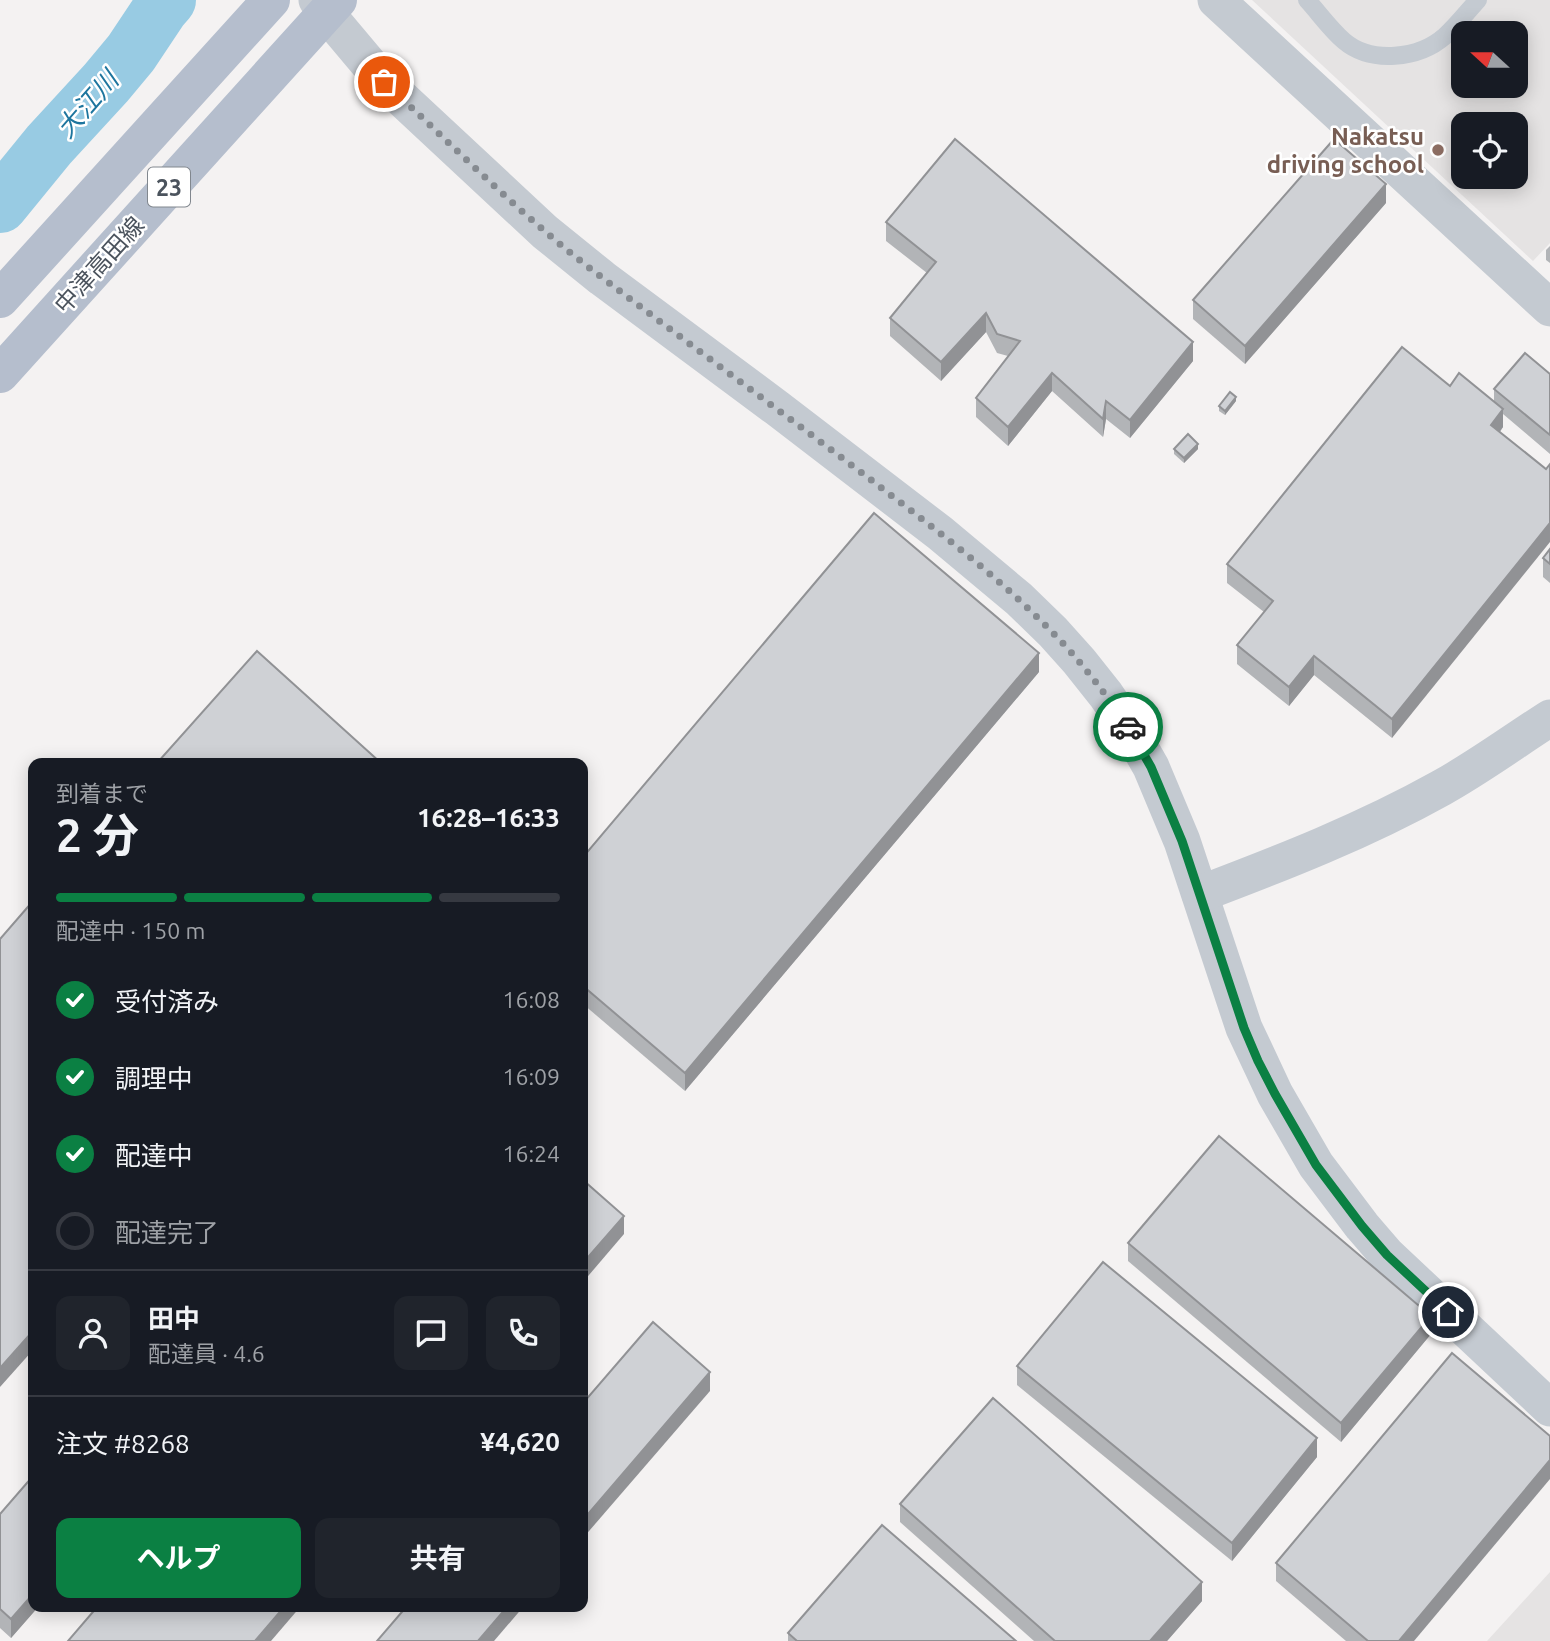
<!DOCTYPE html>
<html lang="ja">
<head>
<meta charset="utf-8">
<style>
  body { margin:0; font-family:Ubuntu,"Noto Sans JP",sans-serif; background:#20242c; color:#f1f3f6; height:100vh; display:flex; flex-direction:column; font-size:26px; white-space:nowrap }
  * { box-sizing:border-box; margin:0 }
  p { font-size:23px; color:#9ea1a6 }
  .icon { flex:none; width:38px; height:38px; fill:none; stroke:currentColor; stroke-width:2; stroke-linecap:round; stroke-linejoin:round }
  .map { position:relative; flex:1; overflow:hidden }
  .details { position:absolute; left:28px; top:758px; width:560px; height:854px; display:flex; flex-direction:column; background:#171b24; border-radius:14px; box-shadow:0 4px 18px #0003 }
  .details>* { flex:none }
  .needle { width:46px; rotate:291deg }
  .fabs { position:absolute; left:1451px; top:21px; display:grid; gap:14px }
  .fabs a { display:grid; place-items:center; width:77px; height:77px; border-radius:14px; background:#171b24; box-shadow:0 4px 18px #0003; font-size:35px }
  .pin { position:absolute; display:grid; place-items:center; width:60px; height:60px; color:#fff; margin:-30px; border:4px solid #fff; border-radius:50%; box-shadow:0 2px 7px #0007 }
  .courier { position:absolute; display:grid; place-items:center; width:70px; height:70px; margin:-35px; border:5px solid #0b8043; border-radius:50%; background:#fff; color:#222; box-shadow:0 2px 9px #0007 }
  .head em { font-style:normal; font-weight:700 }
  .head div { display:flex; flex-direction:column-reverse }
  .head { display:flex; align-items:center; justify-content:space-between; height:119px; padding:0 28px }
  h1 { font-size:46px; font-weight:700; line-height:52px }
  .bar { display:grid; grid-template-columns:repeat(4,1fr); gap:10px 7px; align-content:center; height:84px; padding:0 28px }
  .bar i { height:9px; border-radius:5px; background:#363941 }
  .bar .selected { background:#0b8043 }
  .bar p { grid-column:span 4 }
  .line { display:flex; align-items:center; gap:18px; padding:0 28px; border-top:2px solid #363941 }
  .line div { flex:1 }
  .round { display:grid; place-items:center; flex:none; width:74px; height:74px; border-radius:14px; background:#20242c }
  ol { padding:0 28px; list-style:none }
  li { display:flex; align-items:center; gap:21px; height:77px }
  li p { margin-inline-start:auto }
  li .icon { padding:7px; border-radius:50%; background:#0b8043; color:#fff; stroke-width:4 }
  li:last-child { color:#9ea1a6 }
  li i { width:38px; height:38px; border:4px solid #363941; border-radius:50% }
  .action { display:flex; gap:14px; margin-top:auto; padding:14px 28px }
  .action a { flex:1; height:80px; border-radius:14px; background:#0b8043; color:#fff; font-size:28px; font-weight:700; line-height:80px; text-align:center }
  .action a+a { background:#20242c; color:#f1f3f6 }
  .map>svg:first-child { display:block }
  .education { fill:#e5e3e3; fill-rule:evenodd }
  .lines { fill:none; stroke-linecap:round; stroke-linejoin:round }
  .river { stroke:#98cbe3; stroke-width:56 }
  .lane { stroke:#c4cad1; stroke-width:18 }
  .street { stroke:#c4cad1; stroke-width:37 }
  .primary { stroke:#b5becd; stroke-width:38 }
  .wall { fill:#b2b4b7 }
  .shaded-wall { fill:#919295 }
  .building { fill:#cfd1d5; stroke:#919295; stroke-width:2 }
  .done { stroke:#868b91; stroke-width:7; stroke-dasharray:0 12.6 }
  .route { stroke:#0b8043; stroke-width:9 }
  .education-dot { fill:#8d6e63; stroke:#fff; stroke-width:2.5 }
  .labels { text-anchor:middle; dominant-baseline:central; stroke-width:5; stroke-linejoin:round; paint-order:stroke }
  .shield { fill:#fff; stroke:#81878e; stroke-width:2 }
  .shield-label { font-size:23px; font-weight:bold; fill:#4b535d }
  .education-label { font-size:24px; font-weight:bold; fill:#785e54; stroke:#fff; text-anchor:end }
  .street-label { font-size:24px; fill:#4b535d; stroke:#fff }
  .water-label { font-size:26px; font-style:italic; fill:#1d759e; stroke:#fff }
</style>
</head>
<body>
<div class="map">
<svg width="1550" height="1641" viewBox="0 0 1550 1641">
  <rect width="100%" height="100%" fill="#f4f2f2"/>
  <g class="education">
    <path d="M1252 0H1550V243L1533 261ZM1463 33H1516V86H1463ZM1463 124H1516V177H1463Z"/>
    <polygon points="1550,1572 1550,1641 1487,1641"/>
  </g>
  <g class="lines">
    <polyline class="river" points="0,205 49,145 106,83 131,53 161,8 168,0"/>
    <path class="lane" d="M1307 0C1319 13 1330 29 1344 41 1371 64 1419 59 1445 36 1457 25 1467 12 1478 0"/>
    <g class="street">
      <polyline points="317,0 326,13 384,82 545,232 602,278 777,408 940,533 1019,599 1053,632 1079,661 1106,695 1131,732 1151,767 1182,841 1244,1028 1275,1094 1316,1165 1362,1226 1387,1255 1550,1408"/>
      <polyline points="1216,0 1550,308"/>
      <path d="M1200 894C1282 863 1364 831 1441 788 1479 767 1514 741 1550 718"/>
    </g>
    <g class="primary">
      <polyline points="0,299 271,0"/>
      <polyline points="0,374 338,0"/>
    </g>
  </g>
  <g class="wall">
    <polygon points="1386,203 1245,364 1193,319 1193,300"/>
    <polygon points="886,222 1193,361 1130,438 1106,419 1103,437 1052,391 1008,446 976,417 976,398 1008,356 997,353 986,332 941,381 890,336 890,318 927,273 886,241"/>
    <polygon points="1550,246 1550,263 1546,260 1546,250"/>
    <polygon points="1550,374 1550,454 1503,414 1503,427 1500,432 1392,738 1314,675 1289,706 1237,664 1237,645 1264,612 1227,583 1227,564 1450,386 1494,402 1494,389"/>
    <polygon points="1236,401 1225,415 1219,411 1219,406"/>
    <polygon points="1174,449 1198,449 1184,463 1174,454"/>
    <polygon points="1550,549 1550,583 1543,577 1543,558"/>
    <polygon points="1039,672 685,1091 583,1004 583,857"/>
    <polygon points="1128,1243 1431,1334 1341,1442 1128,1261"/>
    <polygon points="1017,1366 1317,1457 1232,1561 1017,1385"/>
    <polygon points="900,1504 1202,1601 1167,1641 1034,1641 900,1522"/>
    <polygon points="0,1514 33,1606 39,1606 11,1638 0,1628"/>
    <polygon points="1276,1563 1414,1641 1346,1641 1276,1581"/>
    <polygon points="788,1633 1016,1641 788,1641"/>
  </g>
  <g class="shaded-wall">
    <polygon points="1386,184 1386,203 1245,364 1245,346"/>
    <polygon points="986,313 986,332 941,381 941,362"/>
    <polygon points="1193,342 1193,361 1130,438 1130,420"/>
    <polygon points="1052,373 1052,391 1008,446 1008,427"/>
    <polygon points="1236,397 1236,401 1225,415 1225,411"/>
    <polygon points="1106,401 1106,419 1103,437 1103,419"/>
    <polygon points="1503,409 1503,427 1491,443 1491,425"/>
    <polygon points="1198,444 1198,449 1184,463 1184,458"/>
    <polygon points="1550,523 1550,542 1392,738 1392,719"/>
    <polygon points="1039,653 1039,672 685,1091 685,1073"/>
    <polygon points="1314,656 1314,675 1289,706 1289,687"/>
    <polygon points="624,1216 624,1234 583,1282 583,1263"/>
    <polygon points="1431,1316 1431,1334 1341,1442 1341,1423"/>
    <polygon points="33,1331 33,1350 0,1387 0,1368"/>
    <polygon points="710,1372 710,1391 583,1538 583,1520"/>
    <polygon points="1317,1438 1317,1457 1232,1561 1232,1543"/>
    <polygon points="1550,1460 1550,1479 1414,1641 1399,1641"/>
    <polygon points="1202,1582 1202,1601 1167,1641 1150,1641"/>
    <polygon points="33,1594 33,1606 39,1606 11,1638 11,1619"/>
    <polygon points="285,1606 301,1606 271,1641 255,1641"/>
    <polygon points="508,1606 524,1606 494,1641 478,1641"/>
  </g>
  <g class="building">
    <polygon points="955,139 1193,342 1130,420 1106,401 1103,419 1052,373 1008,427 976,398 1020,341 997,334 986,313 941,362 890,318 936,262 886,222"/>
    <polygon points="1334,139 1386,184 1245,346 1193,300"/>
    <polygon points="1402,347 1450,386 1459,373 1503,409 1491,425 1546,469 1550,464 1550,523 1392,719 1314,656 1289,687 1237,645 1273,601 1227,564"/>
    <polygon points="1525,353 1550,374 1550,435 1494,389"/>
    <polygon points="1230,392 1236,397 1225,411 1219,406"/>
    <polygon points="1188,434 1198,444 1184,458 1174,449"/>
    <polygon points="874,513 1039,653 685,1073 583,986 583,857"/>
    <polygon points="1550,549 1550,564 1543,558"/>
    <polygon points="257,651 381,763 157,763"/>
    <polygon points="33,901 33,1331 0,1368 0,939"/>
    <polygon points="1219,1136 1431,1316 1341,1423 1128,1243"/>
    <polygon points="583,1180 624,1216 583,1263"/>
    <polygon points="1103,1262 1317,1438 1232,1543 1017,1366"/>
    <polygon points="653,1322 710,1372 583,1520 583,1403"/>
    <polygon points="1452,1353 1550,1436 1550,1460 1399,1641 1368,1641 1276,1563"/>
    <polygon points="993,1398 1202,1582 1150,1641 1055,1641 900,1504"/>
    <polygon points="33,1476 33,1594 11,1619 0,1609 0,1514"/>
    <polygon points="882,1525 1016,1641 797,1641 788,1633"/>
    <polygon points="98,1606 285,1606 255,1641 68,1641"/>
    <polygon points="407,1606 508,1606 478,1641 377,1641"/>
  </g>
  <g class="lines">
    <path class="done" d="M384 82C456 148 525 220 604 279 689 344 776 408 862 473 927 523 995 573 1052 632 1081 661 1105 693 1128 727"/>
    <polyline class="route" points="1128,727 1151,767 1182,841 1244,1028 1258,1061 1275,1094 1316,1165 1362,1226 1387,1255 1448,1312"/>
  </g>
  <circle class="education-dot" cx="1438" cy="150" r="7"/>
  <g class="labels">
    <rect class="shield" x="148" y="167.5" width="42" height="39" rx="5"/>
    <g class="shield-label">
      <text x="169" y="187">23</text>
    </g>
    <g class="education-label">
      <text x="1424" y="136">Nakatsu<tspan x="1424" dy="28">driving school</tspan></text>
    </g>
    <g class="street-label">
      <text transform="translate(99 265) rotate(-48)">中津高田線</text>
    </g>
    <g class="water-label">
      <text transform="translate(87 104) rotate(-49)">大江川</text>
    </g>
  </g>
</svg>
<div class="fabs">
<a><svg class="needle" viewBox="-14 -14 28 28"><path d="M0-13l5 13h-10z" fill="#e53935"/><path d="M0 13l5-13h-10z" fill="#9ea1a6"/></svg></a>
<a><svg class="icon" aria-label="locate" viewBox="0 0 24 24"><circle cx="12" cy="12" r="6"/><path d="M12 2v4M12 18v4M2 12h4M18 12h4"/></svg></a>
</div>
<div class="pin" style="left:384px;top:82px;background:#ea580c"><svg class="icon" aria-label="bag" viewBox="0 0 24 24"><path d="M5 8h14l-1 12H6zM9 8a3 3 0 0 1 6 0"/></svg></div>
<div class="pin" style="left:1448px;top:1312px;background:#1f2937"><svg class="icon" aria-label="home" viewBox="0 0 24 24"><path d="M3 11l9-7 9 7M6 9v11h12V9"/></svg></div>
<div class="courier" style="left:1128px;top:727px"><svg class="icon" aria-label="car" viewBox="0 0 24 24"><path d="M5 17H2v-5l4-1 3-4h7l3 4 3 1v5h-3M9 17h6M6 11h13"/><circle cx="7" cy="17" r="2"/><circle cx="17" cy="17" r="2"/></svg></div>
<section class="details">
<div class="head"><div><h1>2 分</h1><p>到着まで</p></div><em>16:28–16:33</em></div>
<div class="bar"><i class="selected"></i><i class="selected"></i><i class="selected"></i><i></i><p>配達中 · 150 m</p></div>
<ol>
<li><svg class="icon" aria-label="check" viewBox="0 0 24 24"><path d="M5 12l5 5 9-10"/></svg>受付済み<p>16:08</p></li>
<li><svg class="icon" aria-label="check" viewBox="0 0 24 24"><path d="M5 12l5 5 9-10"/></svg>調理中<p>16:09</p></li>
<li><svg class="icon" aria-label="check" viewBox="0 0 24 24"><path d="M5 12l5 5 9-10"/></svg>配達中<p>16:24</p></li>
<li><i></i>配達完了</li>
</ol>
<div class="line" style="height:126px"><a class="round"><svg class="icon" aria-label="person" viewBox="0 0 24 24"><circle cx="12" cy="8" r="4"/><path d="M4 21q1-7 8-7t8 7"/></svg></a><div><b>田中</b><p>配達員 · 4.6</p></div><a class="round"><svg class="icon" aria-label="chat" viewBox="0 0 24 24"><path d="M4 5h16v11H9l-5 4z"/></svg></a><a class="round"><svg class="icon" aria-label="phone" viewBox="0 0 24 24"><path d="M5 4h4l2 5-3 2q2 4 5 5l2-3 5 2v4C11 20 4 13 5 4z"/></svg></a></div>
<div class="line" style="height:91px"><div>注文 #8268</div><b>¥4,620</b></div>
<div class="action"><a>ヘルプ</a><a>共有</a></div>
</section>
</div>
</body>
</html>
